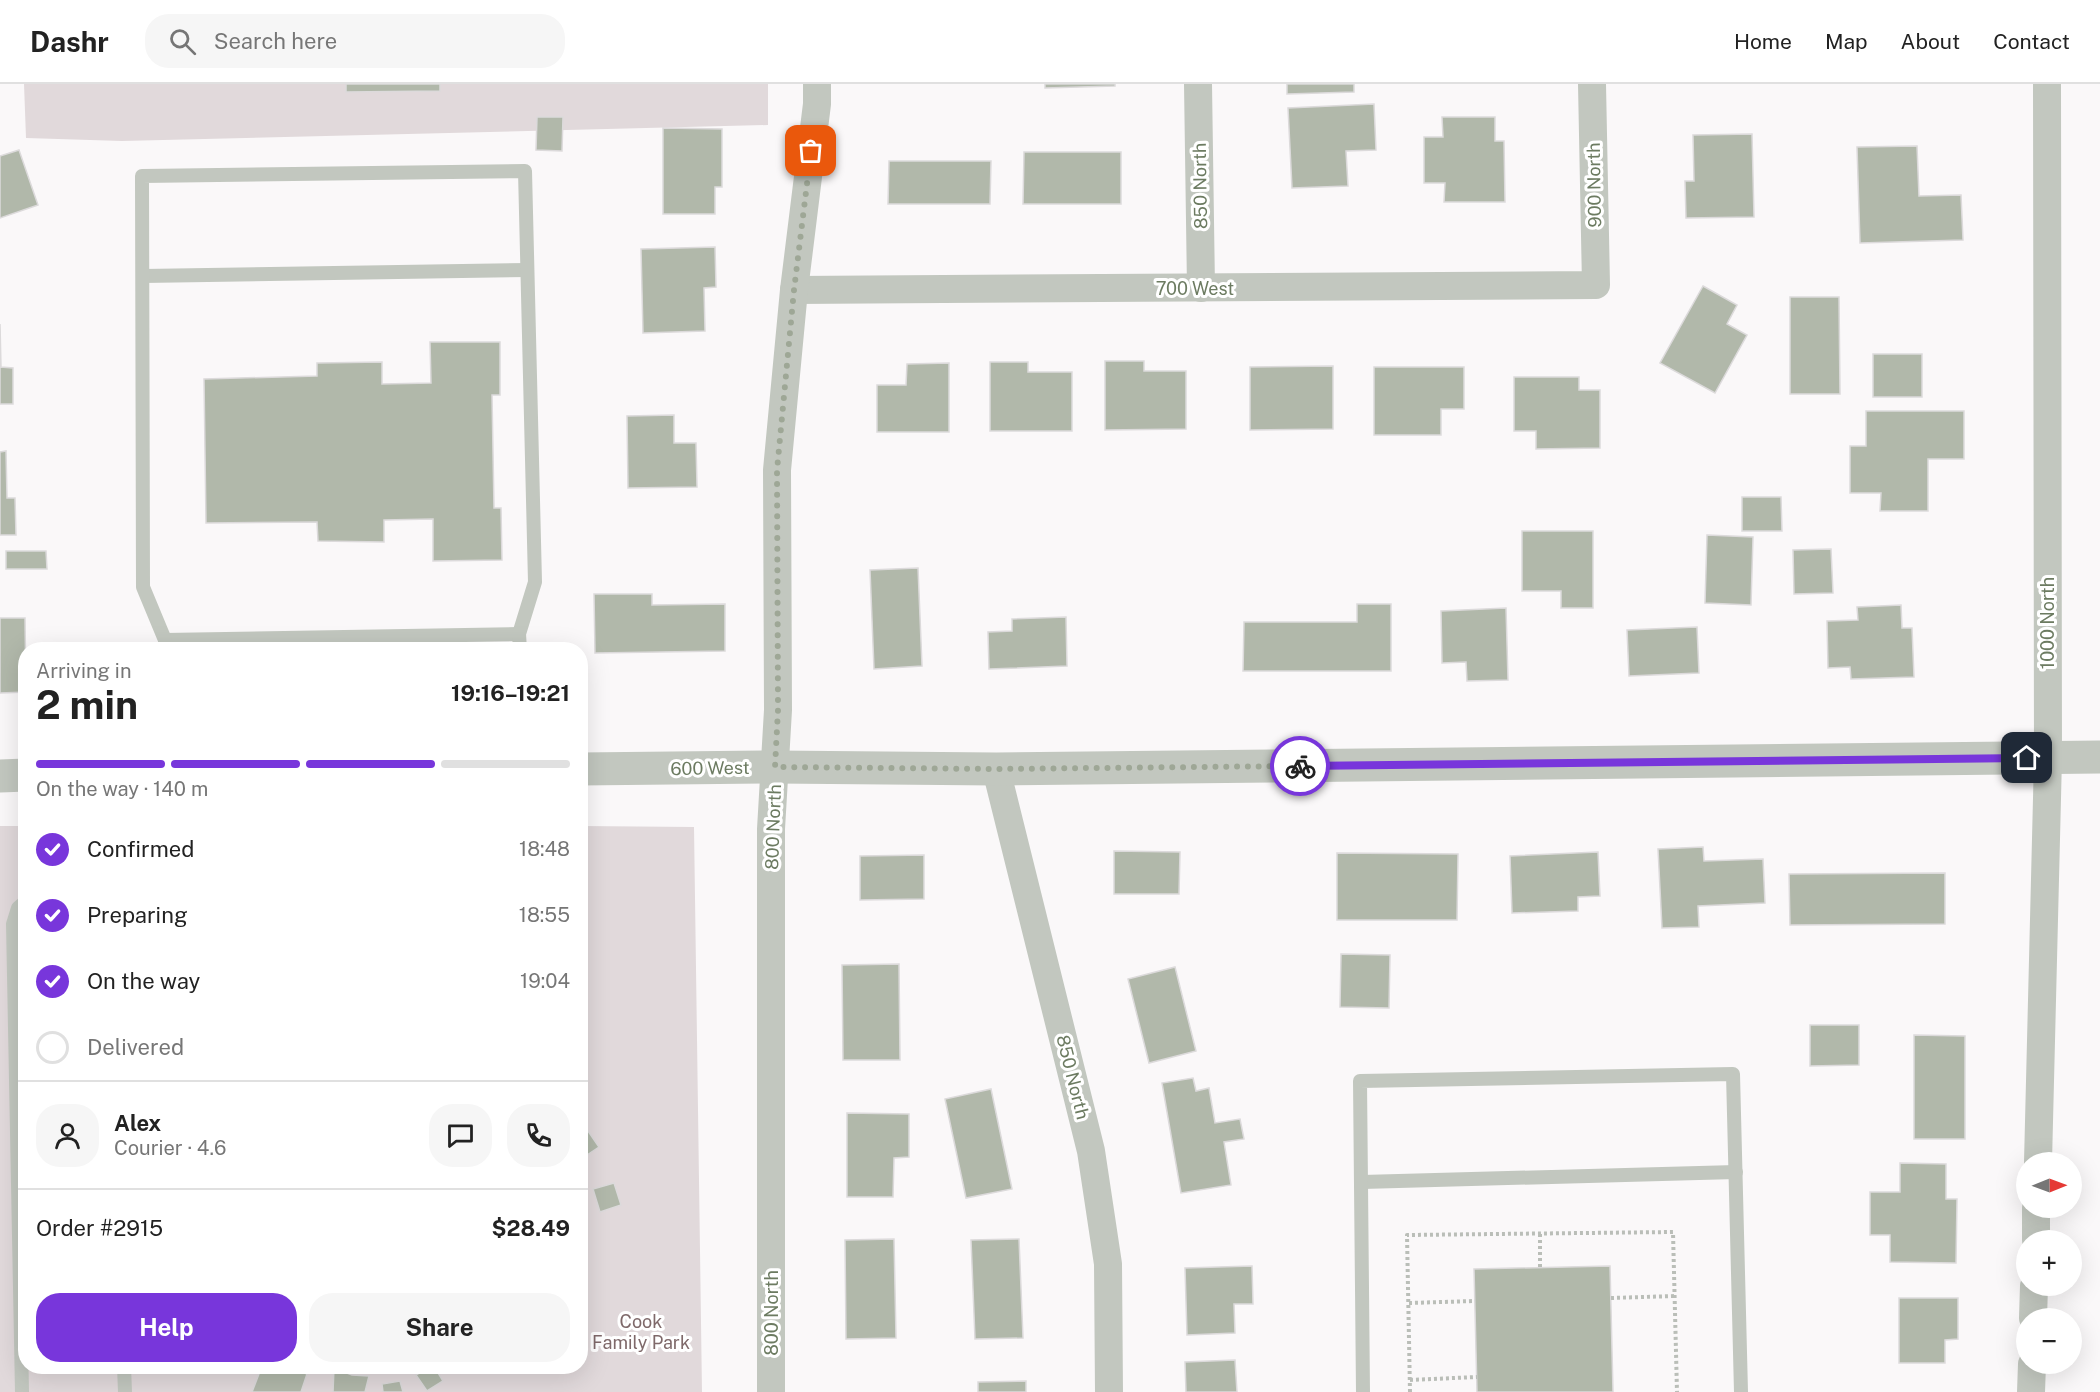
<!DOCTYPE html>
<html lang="en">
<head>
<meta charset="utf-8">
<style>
  body { margin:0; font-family:"Public Sans",sans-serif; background:#f6f6f6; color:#222; height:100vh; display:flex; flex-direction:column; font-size:22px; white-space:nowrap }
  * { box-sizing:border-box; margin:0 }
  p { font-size:20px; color:#767676 }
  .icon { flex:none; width:33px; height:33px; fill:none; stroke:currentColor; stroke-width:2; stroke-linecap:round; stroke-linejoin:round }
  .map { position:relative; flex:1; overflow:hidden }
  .panel { position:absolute; left:18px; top:558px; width:570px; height:732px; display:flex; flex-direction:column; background:#fff; border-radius:24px; box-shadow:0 6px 24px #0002 }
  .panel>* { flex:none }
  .needle { width:39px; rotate:89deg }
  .tools { position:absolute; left:2016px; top:1068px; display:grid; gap:12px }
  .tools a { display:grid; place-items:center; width:66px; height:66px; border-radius:50%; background:#fff; box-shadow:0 6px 24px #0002; font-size:30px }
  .pin { position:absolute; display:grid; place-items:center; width:51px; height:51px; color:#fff; margin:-26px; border-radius:12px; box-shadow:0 3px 9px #0006 }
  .courier { position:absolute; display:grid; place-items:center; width:60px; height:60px; margin:-30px; border:4px solid #7836db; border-radius:50%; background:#fff; color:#222; box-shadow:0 2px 8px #0007 }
  .head em { font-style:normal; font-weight:700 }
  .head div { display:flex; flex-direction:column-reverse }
  .head { display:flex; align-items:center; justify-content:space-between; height:102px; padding:0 18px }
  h1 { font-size:39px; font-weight:700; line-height:45px }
  .bar { display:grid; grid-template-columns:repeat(4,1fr); gap:9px 6px; align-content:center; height:72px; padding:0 18px }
  .bar i { height:8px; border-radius:4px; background:#e0e0e0 }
  .bar .current { background:#7836db }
  .bar p { grid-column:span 4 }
  .line { display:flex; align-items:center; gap:15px; padding:0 18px; border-top:2px solid #e0e0e0 }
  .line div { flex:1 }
  .round { display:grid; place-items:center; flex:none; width:63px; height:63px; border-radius:24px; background:#f6f6f6 }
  ol { padding:0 18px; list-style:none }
  li { display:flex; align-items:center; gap:18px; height:66px }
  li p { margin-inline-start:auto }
  li .icon { padding:6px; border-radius:50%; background:#7836db; color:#fff; stroke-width:4 }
  li:last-child { color:#767676 }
  li i { width:33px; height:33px; border:3px solid #e0e0e0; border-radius:50% }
  .action { display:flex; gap:12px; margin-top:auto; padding:12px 18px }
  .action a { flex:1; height:69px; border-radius:24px; background:#7836db; color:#fff; font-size:24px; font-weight:700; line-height:69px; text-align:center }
  .action a+a { background:#f6f6f6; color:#222 }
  header { display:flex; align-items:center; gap:36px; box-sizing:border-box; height:84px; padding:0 30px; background:#fff; border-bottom:2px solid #e0e0e0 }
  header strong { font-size:28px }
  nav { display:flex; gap:33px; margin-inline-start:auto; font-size:21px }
  .search { width:420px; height:54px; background:#f6f6f6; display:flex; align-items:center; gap:15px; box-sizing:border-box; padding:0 21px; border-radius:24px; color:#767676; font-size:22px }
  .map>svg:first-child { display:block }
  .green { fill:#e1d9db }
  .building { fill:#b1b8aa; stroke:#dcdadb; stroke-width:1.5 }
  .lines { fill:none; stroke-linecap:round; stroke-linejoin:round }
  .path { stroke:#babeb8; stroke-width:4; stroke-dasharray:3 3; stroke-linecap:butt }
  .service { stroke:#c2c7bf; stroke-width:14 }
  .minor { stroke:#c2c7bf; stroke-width:28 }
  .tertiary { stroke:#c2c7bf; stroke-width:33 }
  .done { stroke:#9ea796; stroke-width:6; stroke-dasharray:0 10.8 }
  .route { stroke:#7836db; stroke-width:8 }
  .labels { text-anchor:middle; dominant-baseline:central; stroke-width:6; stroke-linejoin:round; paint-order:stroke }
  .street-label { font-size:18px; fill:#6c7b61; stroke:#fff }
  .park-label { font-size:18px; fill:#7f696a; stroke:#fff }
</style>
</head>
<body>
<header>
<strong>Dashr</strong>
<div class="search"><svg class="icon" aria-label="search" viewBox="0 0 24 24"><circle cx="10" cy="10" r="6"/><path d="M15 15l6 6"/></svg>Search here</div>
<nav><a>Home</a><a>Map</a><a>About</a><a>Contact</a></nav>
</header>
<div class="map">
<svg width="2100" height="1308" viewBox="0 0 2100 1308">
  <rect width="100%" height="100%" fill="#faf8f9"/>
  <g class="green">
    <polygon points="24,0 768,0 768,41 122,57 26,54"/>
    <polygon points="0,742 26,742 26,1282 580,1282 581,742 694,743 702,1308 0,1308"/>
  </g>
  <g class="building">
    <polygon points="346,0 440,0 440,7 346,8"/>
    <polygon points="1045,0 1115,0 1115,2 1045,4"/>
    <polygon points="1287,0 1354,0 1354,8 1287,10"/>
    <polygon points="1374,20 1376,66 1346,67 1348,102 1292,104 1288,24"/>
    <polygon points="537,33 563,33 562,67 536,66"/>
    <polygon points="1442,33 1495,33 1495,57 1504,57 1505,118 1444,118 1445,99 1424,99 1424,53 1443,53"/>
    <polygon points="663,44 722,45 722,103 715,103 715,130 663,130"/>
    <polygon points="1752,50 1754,133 1686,134 1685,97 1694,97 1693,51"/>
    <polygon points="1917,62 1919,112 1961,111 1963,156 1860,159 1857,63"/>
    <polygon points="19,66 38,121 0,134 0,72"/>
    <polygon points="1024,68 1121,68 1121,120 1023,120"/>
    <polygon points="889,77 991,77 990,120 888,120"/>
    <polygon points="715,163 716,203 704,204 705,247 643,249 641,165"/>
    <polygon points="1703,202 1737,221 1727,240 1747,251 1715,309 1660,279"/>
    <polygon points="1790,213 1839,213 1840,310 1790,310"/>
    <polygon points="0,240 1,283 13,284 13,320 0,320"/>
    <polygon points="430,258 500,258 500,311 492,311 494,424 501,424 502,476 433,477 433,435 384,436 384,458 318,457 317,438 206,439 204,295 317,292 317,279 382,278 382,300 431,299"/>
    <rect x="1873" y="270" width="49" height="43"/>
    <polygon points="1105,277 1144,277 1144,287 1186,287 1186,345 1105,346"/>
    <polygon points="990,278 1028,278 1028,288 1072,288 1072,347 990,347"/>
    <polygon points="949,279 949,348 877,348 877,301 906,301 907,280"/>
    <polygon points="1333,282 1333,345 1250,346 1250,283"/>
    <polygon points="1374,283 1464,283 1464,325 1441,325 1441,351 1374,351"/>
    <polygon points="1514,293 1579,293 1579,306 1600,306 1600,364 1536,365 1536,347 1514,347"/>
    <polygon points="1866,327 1964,327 1964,375 1928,375 1928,427 1880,427 1881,409 1850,409 1850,362 1866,362"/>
    <polygon points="674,331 674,359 696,359 697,403 628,404 627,332"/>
    <polygon points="6,367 7,414 15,414 16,451 0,451 0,368"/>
    <polygon points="1742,413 1781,413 1782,447 1742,447"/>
    <polygon points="1522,447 1593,447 1593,524 1561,524 1561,507 1522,507"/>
    <polygon points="1707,451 1753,453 1751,521 1705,519"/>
    <polygon points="1831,465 1833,509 1794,510 1793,466"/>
    <polygon points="6,467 46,467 47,485 6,485"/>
    <polygon points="918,484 922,582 874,585 870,486"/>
    <polygon points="594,510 652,510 652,521 725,520 725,567 595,569"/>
    <polygon points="1357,520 1391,520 1391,587 1243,587 1244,538 1357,538"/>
    <polygon points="1901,521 1902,544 1912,544 1914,593 1851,595 1850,583 1828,584 1827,537 1858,536 1857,523"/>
    <polygon points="1506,524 1508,596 1467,597 1466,578 1442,579 1441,527"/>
    <polygon points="1066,533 1067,582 989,585 988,548 1012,547 1012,535"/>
    <polygon points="0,534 25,534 26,608 0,609"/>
    <polygon points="1697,543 1699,589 1629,592 1627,546"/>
    <polygon points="1703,763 1704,777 1763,775 1765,819 1698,822 1699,843 1662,844 1658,765"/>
    <polygon points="1114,767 1180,768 1179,810 1114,810"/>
    <polygon points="1598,768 1600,812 1578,813 1578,827 1512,829 1510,772"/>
    <polygon points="1337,769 1458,770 1457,836 1337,836"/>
    <polygon points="924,771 924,815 860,816 860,772"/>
    <polygon points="1945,789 1945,840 1790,841 1789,790"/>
    <polygon points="1341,870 1390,871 1389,924 1340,923"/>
    <polygon points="899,880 900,976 843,976 842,881"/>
    <polygon points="1175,883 1196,967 1149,979 1128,895"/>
    <polygon points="1810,941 1859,941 1859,981 1810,982"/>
    <polygon points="1914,951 1965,952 1965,1055 1914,1055"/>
    <polygon points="1193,994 1196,1007 1209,1004 1215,1039 1240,1035 1244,1055 1224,1058 1231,1101 1181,1109 1162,999"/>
    <polygon points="991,1005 1012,1105 966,1114 945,1015"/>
    <polygon points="847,1029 909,1030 909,1073 894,1074 893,1113 847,1113"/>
    <polygon points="586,1044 599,1063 581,1075 580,1047"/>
    <polygon points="1900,1079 1946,1080 1946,1115 1957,1115 1956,1179 1890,1178 1890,1151 1870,1151 1870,1108 1900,1108"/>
    <polygon points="614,1099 621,1121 600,1128 593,1105"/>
    <polygon points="894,1155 896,1254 846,1255 845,1156"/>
    <polygon points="1019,1155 1023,1254 975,1255 971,1156"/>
    <polygon points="1252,1182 1253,1220 1234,1220 1235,1249 1187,1251 1185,1184"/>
    <polygon points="1610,1182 1613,1308 1477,1308 1474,1185"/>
    <polygon points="1899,1214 1958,1214 1958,1255 1945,1256 1945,1279 1899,1279"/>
    <polygon points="1235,1276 1237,1308 1186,1308 1185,1278"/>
    <polygon points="262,1282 288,1282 307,1290 301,1308 252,1308"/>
    <polygon points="430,1282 434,1282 443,1297 427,1307 416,1291"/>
    <polygon points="334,1284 352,1291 369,1292 365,1308 333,1308"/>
    <polygon points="400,1297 403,1308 383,1308 382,1300"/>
    <polygon points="1026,1297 1026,1308 978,1308 978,1298"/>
  </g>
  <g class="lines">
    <g class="path">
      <polyline points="1540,1150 1540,1183"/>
      <polyline points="1611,1214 1675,1212"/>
      <polyline points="1409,1219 1475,1217"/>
      <polyline points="1410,1296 1477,1293"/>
      <polyline points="1410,1308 1407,1151 1673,1148 1677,1308"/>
    </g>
    <g class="service">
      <polyline points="143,192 527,186"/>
      <polyline points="165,556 519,550"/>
      <polyline points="165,566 165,556 143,503 142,92 525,87 535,498 519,550 520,566"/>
      <polyline points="1362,1098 1736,1088"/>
      <polyline points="124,1282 125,1308"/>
      <polyline points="22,1308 13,840 18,824 26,817"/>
      <polyline points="1363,1308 1360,997 1733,990 1741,1308"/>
    </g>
    <g class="minor">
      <polyline points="1198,0 1201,204"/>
      <polyline points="794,206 1596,201 1592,0"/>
      <polyline points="996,685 1091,1067 1108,1180 1109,1308"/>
      <polyline points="2038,1078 2048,674 2047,0"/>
      <polyline points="2036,1156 2036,1124"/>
      <polyline points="2033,1234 2034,1202"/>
      <polyline points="771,1308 771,745 778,626 777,386 794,206 817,20 817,0"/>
      <polyline points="2031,1308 2032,1280"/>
    </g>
    <g class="tertiary">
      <polyline points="580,685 775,683 996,685 2100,673"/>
      <polyline points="0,692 26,691"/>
    </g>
  </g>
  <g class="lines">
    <polyline class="done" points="811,67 794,206 777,386 778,626 775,683 996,685 1300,682"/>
    <polyline class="route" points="1300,682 2027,674"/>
  </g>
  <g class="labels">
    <g class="street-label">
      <text transform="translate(1594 101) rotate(-91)">900 North</text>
      <text transform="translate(1200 102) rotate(-91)">850 North</text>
      <text x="1195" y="204">700 West</text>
      <text transform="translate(2047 539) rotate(-90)">1000 North</text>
      <text transform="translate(710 684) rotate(-1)">600 West</text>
      <text transform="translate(773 743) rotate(-88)">800 North</text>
      <text transform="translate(1073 993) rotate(76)">850 North</text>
      <text transform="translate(771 1229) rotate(-90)">800 North</text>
    </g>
    <g class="park-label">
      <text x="641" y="1237">Cook<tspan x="641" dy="21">Family Park</tspan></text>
    </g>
  </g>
</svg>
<div class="tools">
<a><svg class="needle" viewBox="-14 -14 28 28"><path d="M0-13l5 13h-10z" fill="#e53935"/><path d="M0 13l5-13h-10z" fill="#767676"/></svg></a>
<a>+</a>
<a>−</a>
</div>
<div class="pin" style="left:811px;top:67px;background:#ea580c"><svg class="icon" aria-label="bag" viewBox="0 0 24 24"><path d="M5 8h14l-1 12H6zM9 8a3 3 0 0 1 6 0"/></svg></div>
<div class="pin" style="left:2027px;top:674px;background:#1f2937"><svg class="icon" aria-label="home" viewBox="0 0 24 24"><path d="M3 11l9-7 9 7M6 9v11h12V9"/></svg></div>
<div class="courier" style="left:1300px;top:682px"><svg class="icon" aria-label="bike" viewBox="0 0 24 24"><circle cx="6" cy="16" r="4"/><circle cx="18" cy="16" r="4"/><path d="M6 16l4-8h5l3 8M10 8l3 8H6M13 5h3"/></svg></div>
<section class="panel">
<div class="head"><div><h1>2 min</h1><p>Arriving in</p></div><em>19:16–19:21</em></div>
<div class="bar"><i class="current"></i><i class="current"></i><i class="current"></i><i></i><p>On the way · 140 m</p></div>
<ol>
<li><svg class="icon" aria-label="check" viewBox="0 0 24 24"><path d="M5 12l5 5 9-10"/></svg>Confirmed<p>18:48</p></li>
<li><svg class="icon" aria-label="check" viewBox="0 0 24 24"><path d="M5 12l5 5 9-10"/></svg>Preparing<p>18:55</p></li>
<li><svg class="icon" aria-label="check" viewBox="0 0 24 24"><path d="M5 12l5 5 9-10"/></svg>On the way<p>19:04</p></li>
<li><i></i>Delivered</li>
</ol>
<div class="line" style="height:108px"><a class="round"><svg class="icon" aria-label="person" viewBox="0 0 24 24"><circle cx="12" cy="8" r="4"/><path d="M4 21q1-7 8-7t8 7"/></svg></a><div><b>Alex</b><p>Courier · 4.6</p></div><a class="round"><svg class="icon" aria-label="chat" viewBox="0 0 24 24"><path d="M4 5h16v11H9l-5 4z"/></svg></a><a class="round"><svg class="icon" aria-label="phone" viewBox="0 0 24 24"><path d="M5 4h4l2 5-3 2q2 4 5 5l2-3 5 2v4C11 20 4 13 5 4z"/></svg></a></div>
<div class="line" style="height:78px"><div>Order #2915</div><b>$28.49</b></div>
<div class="action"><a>Help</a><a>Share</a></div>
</section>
</div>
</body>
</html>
